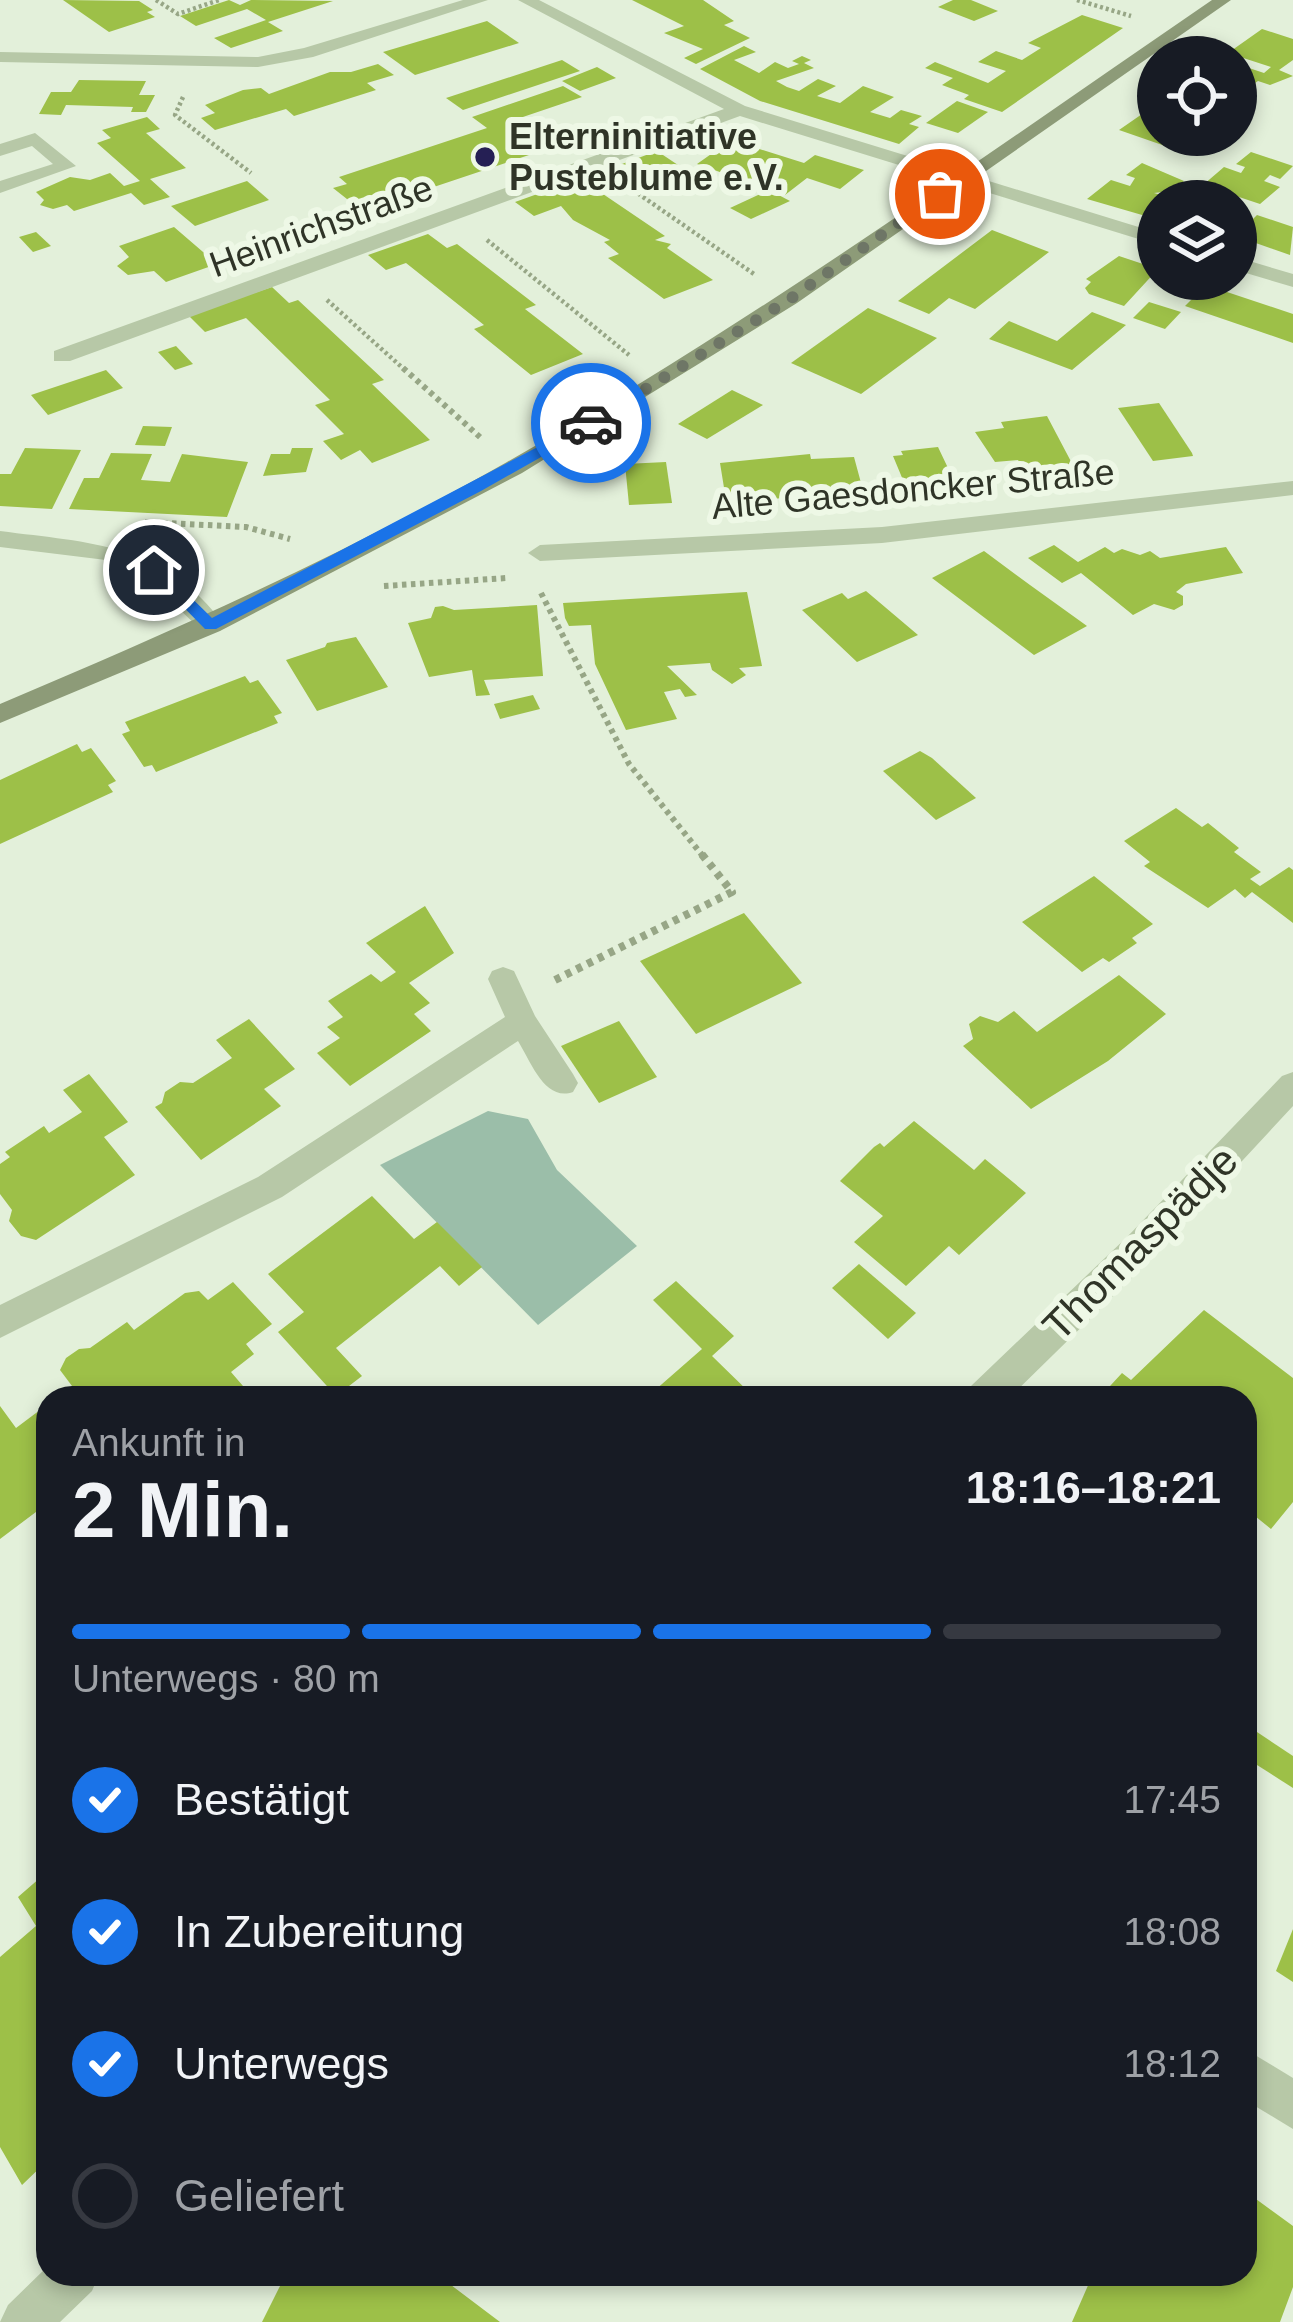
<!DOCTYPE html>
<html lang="de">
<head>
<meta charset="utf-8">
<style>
  body { margin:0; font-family:Arial,sans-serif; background:#242831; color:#f1f3f6; height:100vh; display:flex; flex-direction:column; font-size:45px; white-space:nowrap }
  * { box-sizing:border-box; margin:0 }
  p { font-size:39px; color:#9ea1a6 }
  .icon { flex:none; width:66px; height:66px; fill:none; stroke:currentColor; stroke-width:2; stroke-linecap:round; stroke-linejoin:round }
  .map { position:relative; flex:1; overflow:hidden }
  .side { position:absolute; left:36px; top:1386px; width:1221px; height:900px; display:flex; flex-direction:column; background:#171b24; border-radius:36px; box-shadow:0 6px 18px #0003 }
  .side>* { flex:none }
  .controls { position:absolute; left:1137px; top:36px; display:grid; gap:24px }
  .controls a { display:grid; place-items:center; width:120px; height:120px; border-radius:50%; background:#171b24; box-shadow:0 6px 18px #0003; font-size:60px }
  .pin { position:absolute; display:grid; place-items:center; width:102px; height:102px; color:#fff; margin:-51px; border:6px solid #fff; border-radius:50%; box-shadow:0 3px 12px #0007 }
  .courier { position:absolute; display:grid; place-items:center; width:120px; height:120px; margin:-60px; border:9px solid #1a73e8; border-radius:50%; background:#fff; color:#222; box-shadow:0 3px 15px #0007 }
  .headline em { font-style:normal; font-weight:800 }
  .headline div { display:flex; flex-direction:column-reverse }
  .headline { display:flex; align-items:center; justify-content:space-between; height:204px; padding:0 36px }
  h1 { font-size:78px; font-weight:800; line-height:90px }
  .bar { display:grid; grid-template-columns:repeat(4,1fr); gap:18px 12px; align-content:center; height:144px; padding:0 36px }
  .bar i { height:15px; border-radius:9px; background:#363941 }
  .bar .current { background:#1a73e8 }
  .bar p { grid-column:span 4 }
  ol { padding:0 36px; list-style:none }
  li { display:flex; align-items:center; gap:36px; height:132px }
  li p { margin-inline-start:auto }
  li .icon { padding:12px; border-radius:50%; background:#1a73e8; color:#fff; stroke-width:4 }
  li:last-child { color:#9ea1a6 }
  li i { width:66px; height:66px; border:6px solid #363941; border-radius:50% }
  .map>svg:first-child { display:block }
  .green { fill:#9bbea9 }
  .building { fill:#9dc048 }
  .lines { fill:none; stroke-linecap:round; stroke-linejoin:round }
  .path-far2 { stroke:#97a686; stroke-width:4.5; stroke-dasharray:3 3; stroke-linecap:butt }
  .path-far1 { stroke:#97a686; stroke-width:6; stroke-dasharray:4.5 4.5; stroke-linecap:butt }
  .path { stroke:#97a686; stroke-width:8; stroke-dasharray:6 6; stroke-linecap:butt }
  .minor { fill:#b7c8a7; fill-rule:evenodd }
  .tertiary { fill:#b7c8a7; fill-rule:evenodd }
  .secondary { fill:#8d9b78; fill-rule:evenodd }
  .route { fill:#1a73e8 }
  .done { stroke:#6e7666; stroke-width:12; stroke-dasharray:0 21.6 }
  .poi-dot { fill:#251f54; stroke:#eef8e6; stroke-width:4.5 }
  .labels { text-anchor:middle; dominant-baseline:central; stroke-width:12; stroke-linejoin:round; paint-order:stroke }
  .far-poi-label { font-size:36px; font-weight:bold; fill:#2f3427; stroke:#eef8e6; text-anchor:start }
  .far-street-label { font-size:36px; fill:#2f3427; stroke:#eef8e6 }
  .street-label { font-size:42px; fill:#2f3427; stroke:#eef8e6 }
</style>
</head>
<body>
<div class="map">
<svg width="1293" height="2322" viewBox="0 0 1293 2322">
  <rect width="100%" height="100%" fill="#e3f0da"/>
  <polygon class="green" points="488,1111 528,1119 557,1170 637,1246 538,1325 380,1165"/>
  <g class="building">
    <polygon points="63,0 139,1 153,10 147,12 155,17 109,32"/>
    <polygon points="229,0 240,5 251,0 333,1 268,22 283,31 231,48 214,38 266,20 247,9 196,26 180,16"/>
    <polygon points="632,0 703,0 734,21 724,25 750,38 696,64 684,58 703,49 664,33 684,26"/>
    <polygon points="953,0 971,0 998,11 974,21 938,7"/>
    <polygon points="1082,15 1123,28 1002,112 964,99 969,95 942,85 953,78 925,68 935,62 988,83 1006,71 978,62 996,51 1022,60 1041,48 1028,43"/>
    <polygon points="487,21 519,43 415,75 383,52"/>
    <polygon points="1262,29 1293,39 1293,60 1279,70 1293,76 1270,85 1258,81 1242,92 1236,90 1236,74 1246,67 1264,73 1271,67 1228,53"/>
    <polygon points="744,46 756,52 734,60 759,73 775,62 788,68 799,64 792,61 802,56 811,60 804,63 814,68 776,81 787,87 799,91 818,79 836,86 817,96 840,103 863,86 894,97 870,112 890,118 901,110 922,116 909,124 919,127 899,144 760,101 700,69"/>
    <polygon points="562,60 580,71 463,110 446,98"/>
    <polygon points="378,64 394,75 367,83 376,90 294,116 286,109 215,130 201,118 215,113 205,105 243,90 261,88 269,94 330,72 351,72"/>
    <polygon points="597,67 616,78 580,91 562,81"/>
    <polygon points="79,80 146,81 139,95 155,95 146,112 131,112 133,107 66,105 61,115 39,114 51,92 71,92"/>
    <polygon points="563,86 582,97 517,119 556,146 371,208 364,218 350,220 339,214 352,203 333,188 347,184 339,177 487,128 472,117"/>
    <polygon points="957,101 988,112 958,133 926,123"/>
    <polygon points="1158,103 1158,135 1184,135 1168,147 1119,130"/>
    <polygon points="147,117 160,129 146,133 186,168 150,179 170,197 144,205 131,193 74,211 67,205 53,209 40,205 44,200 36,192 70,177 90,180 110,173 124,186 140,181 97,143 111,138 102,130"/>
    <polygon points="731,140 804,163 815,155 864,170 840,189 807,178 785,195 697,164"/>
    <polygon points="657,151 678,165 643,178 622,164"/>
    <polygon points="1251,152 1293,166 1280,179 1270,175 1264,181 1280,187 1260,204 1203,185 1224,167 1241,173 1245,167 1236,164"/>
    <polygon points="1142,163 1184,181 1172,191 1154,193 1172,198 1158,201 1158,209 1149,217 1087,199 1111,180 1130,186 1135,178 1126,175"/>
    <polygon points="247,181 269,200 195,226 171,206"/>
    <polygon points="571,182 591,195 600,192 665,236 655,240 671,244 667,248 713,280 664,299 608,258 619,254 604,242 610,240 573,220 561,206 534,216 515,202"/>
    <polygon points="769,190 790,201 751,219 730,208"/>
    <polygon points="1257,215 1293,227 1290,255 1236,236"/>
    <polygon points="174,227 217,264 166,282 154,271 128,275 117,266 129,257 119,246"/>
    <polygon points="992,230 1049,252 975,309 949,298 929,314 898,301"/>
    <polygon points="36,232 51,246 33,252 19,237"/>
    <polygon points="428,234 447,248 457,244 536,305 525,309 583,354 531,375 474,329 484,325 406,263 386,270 368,255"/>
    <polygon points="1119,256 1158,269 1124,306 1089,294 1085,288 1091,282 1086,279"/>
    <polygon points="1206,285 1293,314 1293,343 1185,306"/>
    <polygon points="272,287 289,303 298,300 384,380 372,384 430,440 372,463 360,450 341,460 323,441 344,434 315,405 330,400 246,318 205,332 188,315"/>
    <polygon points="1149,302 1181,312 1165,329 1133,318"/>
    <polygon points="868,308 937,338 861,394 791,363"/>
    <polygon points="1092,312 1126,325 1072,370 989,339 1009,321 1057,341"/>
    <polygon points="176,346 193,364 175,370 158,352"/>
    <polygon points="106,370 123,388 48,415 31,395"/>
    <polygon points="732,390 763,405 707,439 678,424"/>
    <polygon points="1159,403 1192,453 1193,456 1153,461 1118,408"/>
    <polygon points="1047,416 1076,471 1028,477 1018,460 995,462 975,432 1004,428 1001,422"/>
    <polygon points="143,426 172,427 165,446 135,445"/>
    <polygon points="938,447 957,487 908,492 893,456 903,455 901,451"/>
    <polygon points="25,448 81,450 52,509 0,506 0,474 11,474"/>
    <polygon points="292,448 313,448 306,472 263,476 271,454 290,454"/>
    <polygon points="111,453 152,454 141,480 170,482 182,454 248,462 227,517 69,509 84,478 99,478"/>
    <polygon points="810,454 811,459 854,457 864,494 825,501 822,496 768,499 768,503 726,500 720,463"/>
    <polygon points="666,462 672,503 629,505 625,464"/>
    <polygon points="1054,545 1078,562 1105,547 1114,553 1122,549 1140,555 1150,551 1160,558 1226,547 1243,573 1186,584 1176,592 1183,596 1183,605 1174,610 1154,604 1133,615 1081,573 1062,583 1028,558"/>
    <polygon points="984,551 1030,585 1087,626 1034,655 932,578"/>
    <polygon points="866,591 918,635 857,662 802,610 842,593 848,599"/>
    <polygon points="747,592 762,666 739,668 746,675 732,684 712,670 710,663 667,666 697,695 685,697 680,689 664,692 677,719 626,730 595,664 591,625 569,626 565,618 563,603"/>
    <polygon points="537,605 543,676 484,680 490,695 476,696 472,670 429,677 408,623 431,618 435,607 443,606 454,610"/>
    <polygon points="356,637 388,687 317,711 286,660 325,647 327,643"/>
    <polygon points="245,676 250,683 258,680 282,713 274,716 278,723 156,772 152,765 144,767 122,734 130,731 125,722"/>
    <polygon points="533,695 540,709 500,719 494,704"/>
    <polygon points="77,744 82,752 91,748 116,781 108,785 113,792 0,844 0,780"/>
    <polygon points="920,751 932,758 976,798 936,820 883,771"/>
    <polygon points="1176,808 1202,827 1208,823 1239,848 1234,852 1261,872 1250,879 1260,886 1289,867 1293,870 1293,923 1252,892 1245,898 1235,889 1208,908 1144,866 1150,862 1124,841"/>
    <polygon points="1094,876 1153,924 1132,938 1137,943 1109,962 1103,958 1082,972 1022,922"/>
    <polygon points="425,906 454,953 409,983 430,1003 414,1014 431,1031 350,1086 317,1053 340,1038 327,1027 343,1017 328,1001 371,974 381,982 396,972 366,943"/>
    <polygon points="744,913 802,983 696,1034 640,961"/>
    <polygon points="1119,975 1166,1014 1108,1061 1031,1109 963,1046 973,1039 969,1024 980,1016 998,1022 1014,1011 1037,1032"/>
    <polygon points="249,1019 295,1069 264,1089 281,1106 201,1160 155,1107 162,1103 165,1092 180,1082 193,1083 232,1058 216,1040"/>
    <polygon points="619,1021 657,1077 599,1103 561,1046"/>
    <polygon points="89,1074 128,1122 104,1137 135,1175 36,1240 21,1236 9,1221 12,1210 0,1194 0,1164 10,1157 5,1152 44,1126 49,1133 82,1112 63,1090"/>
    <polygon points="914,1121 974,1170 985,1159 1026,1193 959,1255 949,1246 906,1286 854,1242 883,1216 840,1181 874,1147 880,1143 884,1147"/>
    <polygon points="372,1196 414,1239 437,1222 482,1267 459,1286 440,1266 336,1348 362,1376 336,1396 278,1332 304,1312 268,1274"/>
    <polygon points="859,1264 916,1313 888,1339 832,1288"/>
    <polygon points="676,1281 734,1336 712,1356 755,1398 646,1398 702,1349 653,1300"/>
    <polygon points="233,1282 272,1324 246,1344 254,1354 231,1372 249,1393 243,1398 56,1398 72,1386 60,1370 66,1358 79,1349 90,1348 127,1322 134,1330 185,1293 199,1291 208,1300"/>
    <polygon points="1204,1310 1293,1378 1293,1502 1271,1529 1245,1508 1245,1398 1099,1398 1122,1373 1131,1380"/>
    <polygon points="48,1404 48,1503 0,1539 0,1406 16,1428"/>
    <polygon points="1257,1732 1293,1756 1293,1788 1246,1758"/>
    <polygon points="48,1871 48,2160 22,2185 0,2147 0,1957 36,1926 18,1897"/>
    <polygon points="1293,1929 1293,1982 1276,1971"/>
    <polygon points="1245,2191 1293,2226 1293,2287 1280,2322 1072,2322 1093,2274 1245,2274"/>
    <polygon points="286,2274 452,2274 447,2282 500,2322 262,2322"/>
  </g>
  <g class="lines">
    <g class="path-far2">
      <polyline points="156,0 178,14 219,0"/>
      <polyline points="1077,0 1131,16"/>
      <polyline points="183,97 175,115 251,173"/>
      <polyline points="633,190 754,274"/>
      <polyline points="487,240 629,355"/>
      <polyline points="327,300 406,371"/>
    </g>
    <g class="path-far1">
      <polyline points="403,368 481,438"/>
      <polyline points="145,522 246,527 290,539"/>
      <polyline points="384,586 507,578"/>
      <polyline points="541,593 629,764 702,855"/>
    </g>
    <polyline class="path" points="555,980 732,892 700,852"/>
    <g class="minor">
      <polygon points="463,0 488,0 313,57 258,67 0,62 0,52 258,57 304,48"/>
      <polygon points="518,0 539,0 745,106 1158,233 1158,245 740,116 70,361 54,361 54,351 724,109"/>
      <polygon points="35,133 76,166 0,193 0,181 53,164 32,146 0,156 0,144"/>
      <polygon points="1236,257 1293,274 1293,287 1236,270"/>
      <polygon points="1293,481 1293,495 882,543 540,561 528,553 540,545 882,527"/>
      <path d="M503 967 514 971 535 1016 573 1074 578 1083 573 1092C545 1102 531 1062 518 1041L282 1197 0 1338V1305L258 1177 505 1017 488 979 492 971Z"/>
      <polygon points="1293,1072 1293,1106 1152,1258 1009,1398 966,1398 971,1386 1128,1236 1282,1076"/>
      <polygon points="1245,2049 1293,2078 1293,2129 1245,2100"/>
      <polygon points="48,2266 48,2274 99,2274 92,2291 60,2322 0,2322 8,2305"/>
    </g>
    <path class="tertiary" d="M0 531C91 543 165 543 224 625L220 631H202L145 576 106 560 0 547Z"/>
    <path class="secondary" d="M1212 0H1231L797 303 522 473 220 631 0 723V704C173 631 344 555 507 462 752 323 980 159 1212 0Z"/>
  </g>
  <polygon class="route" points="591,419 596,426 481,491 216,629 205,629 147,570 159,566 212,618"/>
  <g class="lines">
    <polyline class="done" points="591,423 790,299 940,194"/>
  </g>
  <circle class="poi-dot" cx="485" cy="157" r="12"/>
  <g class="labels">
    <g class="far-poi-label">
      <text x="509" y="136">Elterninitiative<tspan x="509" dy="41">Pusteblume e.V.</tspan></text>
    </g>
    <g class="far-street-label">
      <text transform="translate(321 226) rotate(-20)">Heinrichstraße</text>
      <text transform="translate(913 489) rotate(-5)">Alte Gaesdoncker Straße</text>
    </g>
    <g class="street-label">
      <text transform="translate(1140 1243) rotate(-45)">Thomaspädje</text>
    </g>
  </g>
</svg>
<div class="controls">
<a><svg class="icon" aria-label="locate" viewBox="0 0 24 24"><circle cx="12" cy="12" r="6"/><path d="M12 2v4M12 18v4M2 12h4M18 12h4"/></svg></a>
<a><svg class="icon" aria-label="layers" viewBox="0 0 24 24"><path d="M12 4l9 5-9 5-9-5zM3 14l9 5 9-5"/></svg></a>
</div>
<div class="pin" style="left:940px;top:194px;background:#ea580c"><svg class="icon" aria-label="bag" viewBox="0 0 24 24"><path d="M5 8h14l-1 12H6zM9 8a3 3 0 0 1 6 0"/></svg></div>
<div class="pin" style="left:154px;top:570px;background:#1f2937"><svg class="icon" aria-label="home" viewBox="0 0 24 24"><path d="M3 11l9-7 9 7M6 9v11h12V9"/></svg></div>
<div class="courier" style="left:591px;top:423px"><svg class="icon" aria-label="car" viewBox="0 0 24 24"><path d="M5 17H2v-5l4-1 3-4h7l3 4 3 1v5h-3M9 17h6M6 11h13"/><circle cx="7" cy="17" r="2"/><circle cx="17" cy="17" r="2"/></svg></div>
<section class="side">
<div class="headline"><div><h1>2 Min.</h1><p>Ankunft in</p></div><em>18:16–18:21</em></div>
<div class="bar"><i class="current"></i><i class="current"></i><i class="current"></i><i></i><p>Unterwegs · 80 m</p></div>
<ol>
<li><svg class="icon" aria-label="check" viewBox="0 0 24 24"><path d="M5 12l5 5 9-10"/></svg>Bestätigt<p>17:45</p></li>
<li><svg class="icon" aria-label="check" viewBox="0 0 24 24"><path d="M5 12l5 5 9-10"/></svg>In Zubereitung<p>18:08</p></li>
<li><svg class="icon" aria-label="check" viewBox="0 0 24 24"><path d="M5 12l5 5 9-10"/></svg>Unterwegs<p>18:12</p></li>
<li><i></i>Geliefert</li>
</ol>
</section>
</div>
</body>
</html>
